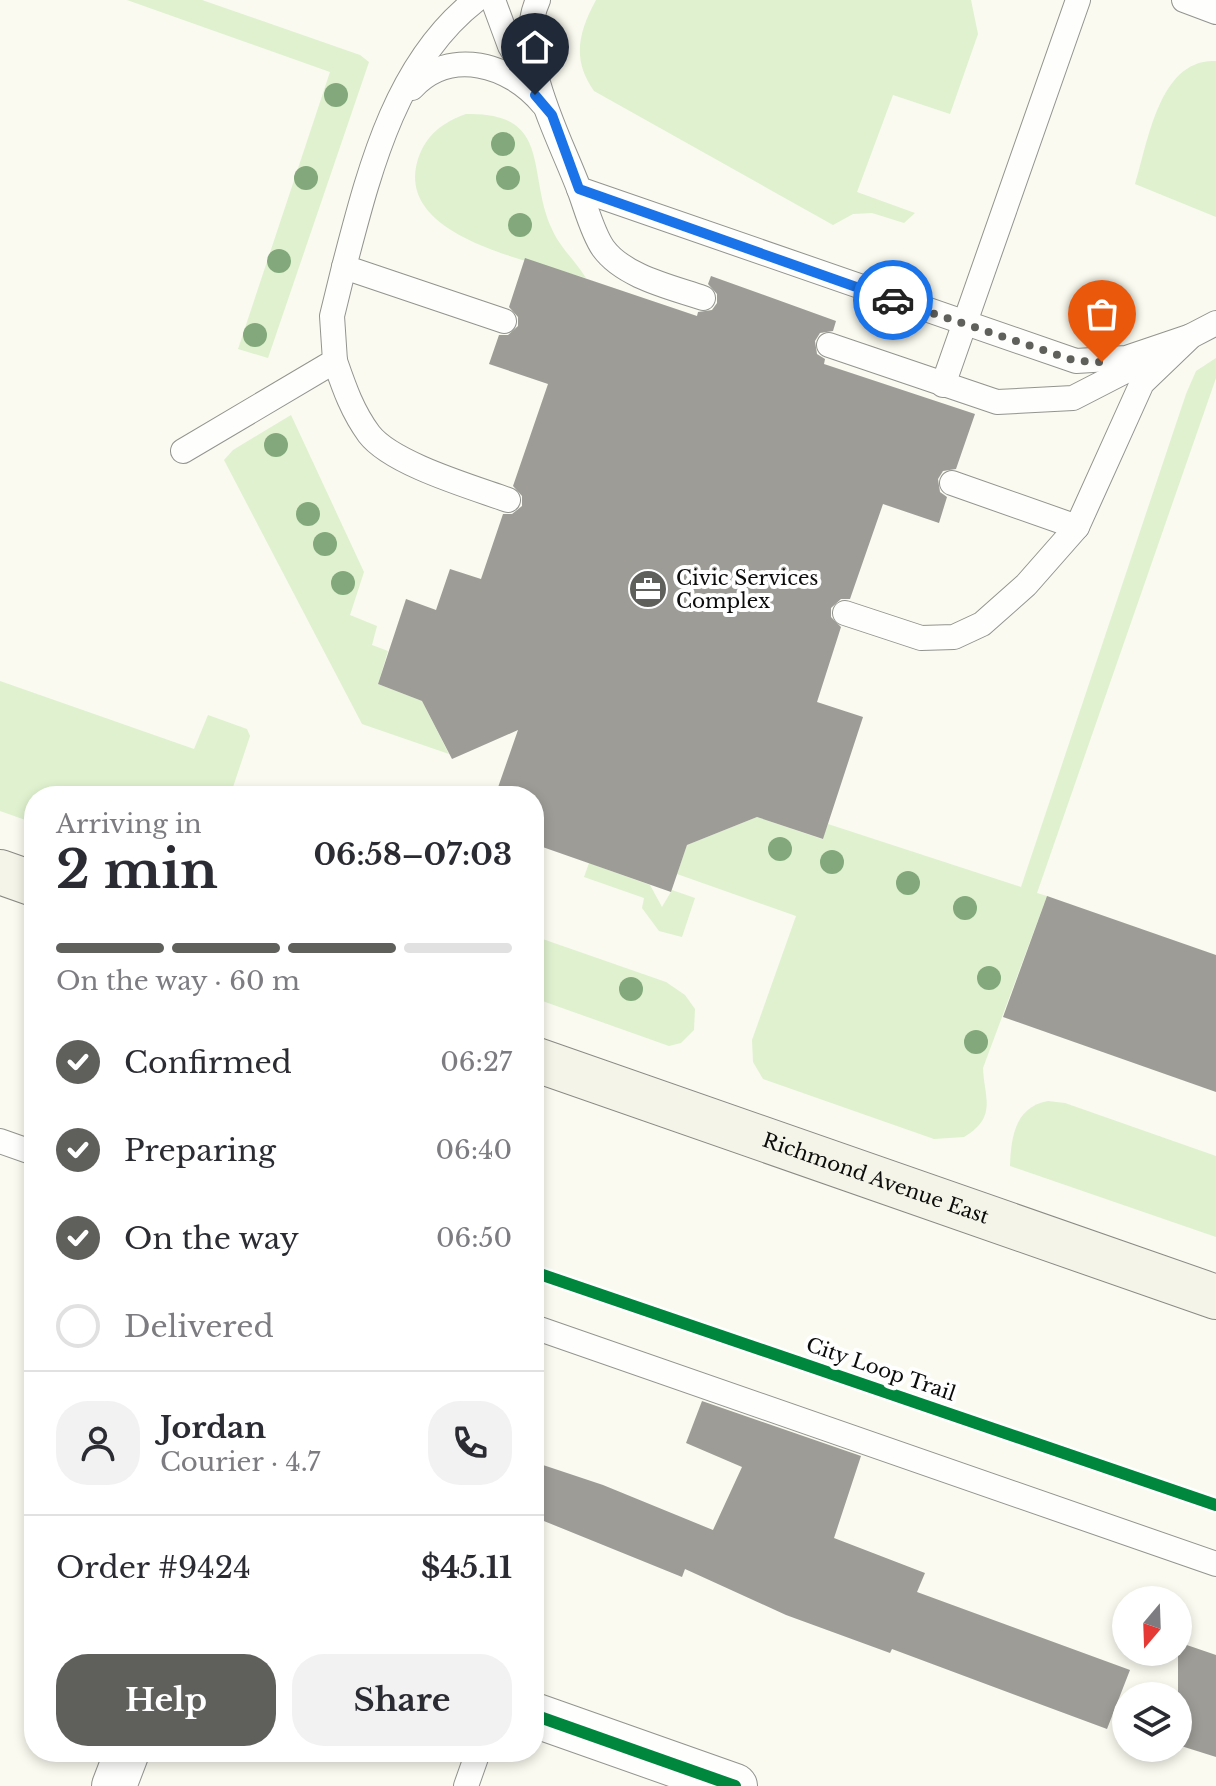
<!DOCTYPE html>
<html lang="en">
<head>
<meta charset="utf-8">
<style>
  body { margin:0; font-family:"Libre Baskerville",serif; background:#f2f2f3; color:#2b2b33; height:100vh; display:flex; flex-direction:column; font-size:30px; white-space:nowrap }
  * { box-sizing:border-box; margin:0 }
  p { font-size:26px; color:#7c7c81 }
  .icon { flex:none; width:44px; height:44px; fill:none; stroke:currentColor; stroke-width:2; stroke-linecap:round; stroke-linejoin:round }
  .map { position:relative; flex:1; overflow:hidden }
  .details { position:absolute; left:24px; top:786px; width:520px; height:976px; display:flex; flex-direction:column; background:#fff; border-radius:32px; box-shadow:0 4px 12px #0003 }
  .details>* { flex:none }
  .needle { width:52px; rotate:199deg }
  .buttons { position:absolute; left:1112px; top:1586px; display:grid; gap:16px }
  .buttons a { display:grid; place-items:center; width:80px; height:80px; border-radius:50%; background:#fff; box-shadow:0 4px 12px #0003; font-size:40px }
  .pin { position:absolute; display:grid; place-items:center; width:68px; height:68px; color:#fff; margin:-82px -34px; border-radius:50% 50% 50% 0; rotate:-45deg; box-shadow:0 0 8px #0007 }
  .pin .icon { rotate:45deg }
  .courier { position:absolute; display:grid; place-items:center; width:80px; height:80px; margin:-40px; border:6px solid #1a73e8; border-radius:50%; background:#fff; color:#222; box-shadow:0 2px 10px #0007 }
  .head em { font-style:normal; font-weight:700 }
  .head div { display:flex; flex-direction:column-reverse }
  .head { display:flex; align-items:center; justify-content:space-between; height:136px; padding:0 32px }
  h1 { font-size:52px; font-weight:700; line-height:60px }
  .bar { display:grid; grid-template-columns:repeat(4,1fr); gap:12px 8px; align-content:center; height:96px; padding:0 32px }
  .bar i { height:10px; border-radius:6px; background:#e1e1e2 }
  .bar .current { background:#5f5f5c }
  .bar p { grid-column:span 4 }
  .line { display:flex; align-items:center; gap:20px; padding:0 32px; border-top:2px solid #e1e1e2 }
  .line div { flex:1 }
  .round { display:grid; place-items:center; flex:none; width:84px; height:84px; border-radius:32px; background:#f2f2f3 }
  ol { padding:0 32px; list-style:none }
  li { display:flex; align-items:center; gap:24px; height:88px }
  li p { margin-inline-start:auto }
  li .icon { padding:8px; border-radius:50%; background:#5f5f5c; color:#fff; stroke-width:4 }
  li:last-child { color:#7c7c81 }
  li i { width:44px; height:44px; border:4px solid #e1e1e2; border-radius:50% }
  .button { display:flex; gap:16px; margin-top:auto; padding:16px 32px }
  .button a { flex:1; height:92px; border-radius:32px; background:#5f5f5c; color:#fff; font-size:32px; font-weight:700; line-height:92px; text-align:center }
  .button a+a { background:#f2f2f3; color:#2b2b33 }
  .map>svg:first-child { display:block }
  .green { fill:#dff1cf }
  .building { fill:#9d9c96 }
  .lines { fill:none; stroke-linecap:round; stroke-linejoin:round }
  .lane-casing { stroke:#93938f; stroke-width:26 }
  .street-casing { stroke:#93938f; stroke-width:46 }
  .secondary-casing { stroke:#8a8a85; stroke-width:46 }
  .lane { stroke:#fefefd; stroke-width:24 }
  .street { stroke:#fefefd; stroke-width:44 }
  .secondary { stroke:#f4f4e8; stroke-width:44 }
  .cycleway-casing { stroke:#fff; stroke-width:17 }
  .cycleway { stroke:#00873e; stroke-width:12 }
  .tree { fill:#83a87b }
  .done { stroke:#5f5f5c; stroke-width:8; stroke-dasharray:0 14.4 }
  .route { stroke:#1a73e8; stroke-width:10 }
  .labels { text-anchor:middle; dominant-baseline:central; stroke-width:8; stroke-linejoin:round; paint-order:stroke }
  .poi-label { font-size:20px; fill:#0c0c0c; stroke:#fff; text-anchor:start }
  .street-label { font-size:20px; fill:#0c0c0c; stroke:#fff }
</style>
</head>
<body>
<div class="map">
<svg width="1216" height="1786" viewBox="0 0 1216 1786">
  <rect width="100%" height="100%" fill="#fafaf0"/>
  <g class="green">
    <polygon points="127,0 202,0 360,55 369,62 268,358 238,349 330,72"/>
    <path d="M596 0H971L978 34 950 114 893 95 857 192 915 213 904 223 872 213 853 214 833 225 594 91C572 60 578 33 596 0Z"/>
    <path d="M1216 61V217L1135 184C1148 143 1159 58 1216 61Z"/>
    <path d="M466 114C552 112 527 172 551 227 559 247 575 260 586 278 533 261 393 238 418 159 426 135 443 122 466 114Z"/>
    <path d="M1216 358V378L1037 893 1047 896 983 1068C984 1097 998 1117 964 1137L934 1139 763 1079 753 1062 752 1040 796 916 677 874 687 845 757 817 822 839 828 824 1021 887 1186 394 1196 371Z"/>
    <polygon points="291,415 364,572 350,615 377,626 372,645 388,651 378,684 422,701 449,754 362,724 224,460 233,450"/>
    <polygon points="0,681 194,749 208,715 247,729 250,736 230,796 34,796 34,823 0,811"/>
    <polygon points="589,863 650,885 662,907 672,890 695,898 682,937 659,931 642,908 644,898 584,877"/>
    <polygon points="534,936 666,982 685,995 695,1009 694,1030 681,1043 669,1046 534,998"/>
    <path d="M1048 1101 1065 1103 1216 1156V1237L1010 1166C1011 1137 1015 1107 1048 1101Z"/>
  </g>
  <g class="building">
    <polygon points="525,258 697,316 698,312 712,310 717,303 717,294 708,284 711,276 836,321 833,331 820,333 815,341 817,354 825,359 824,364 975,414 956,469 943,471 938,479 940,492 947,497 939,523 883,504 850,599 841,599 831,608 831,617 841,627 817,702 863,717 823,839 757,817 687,845 671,892 534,844 534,796 495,796 518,730 452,759 422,701 378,684 406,599 436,610 450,569 481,579 503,514 512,514 522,506 522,496 513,486 548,384 489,364 499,335 508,335 518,326 518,317 509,307"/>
    <polygon points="1047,896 1216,955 1216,1092 1003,1017"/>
    <polygon points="702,1401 861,1456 834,1538 925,1573 917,1592 1130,1670 1107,1729 892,1649 890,1653 786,1615 685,1569 682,1577 534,1517 534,1462 603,1485 713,1530 742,1467 686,1443"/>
    <polygon points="1178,1642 1216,1655 1216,1757 1178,1745"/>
  </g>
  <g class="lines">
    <defs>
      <g id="lane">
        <path d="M476 0C395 63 369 172 344 267L504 321"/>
        <polyline points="493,0 510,46 532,82"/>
        <path d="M538 0C513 54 559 136 579 189L1076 361 1126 358 1191 336"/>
        <polyline points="1184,0 1216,12"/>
        <path d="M412 88C450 47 510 64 543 104"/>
        <path d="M579 189C586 207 592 232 603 248 624 277 671 287 703 298"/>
        <polyline points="829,345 997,402 1073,398 1143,362"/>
        <path d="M335 361C344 387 352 411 369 434 392 464 472 487 508 500"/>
        <polyline points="943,385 1078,0"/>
        <polyline points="183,451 335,361 332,316 344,267"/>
        <polyline points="952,483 1077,527"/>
        <polyline points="845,613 921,638 954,637 982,624 1026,585 1077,527 1142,383 1191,336 1216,323"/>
        <polyline points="0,1141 34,1153"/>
        <polyline points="534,1327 1216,1564"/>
        <polyline points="466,1786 478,1752"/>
      </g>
      <g id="street">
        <polyline points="534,1715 735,1786"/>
        <polyline points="114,1786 127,1752"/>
      </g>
      <g id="secondary">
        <polyline points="0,872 34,884"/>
        <path id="s1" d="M534 1059 1216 1297"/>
      </g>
    </defs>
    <use href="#lane" class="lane-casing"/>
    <use href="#street" class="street-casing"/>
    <use href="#secondary" class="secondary-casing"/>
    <use href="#lane" class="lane"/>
    <use href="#street" class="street"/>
    <use href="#secondary" class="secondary"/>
    <defs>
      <g id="cycleway">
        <polyline points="534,1272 1216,1505"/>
        <polyline points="534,1715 735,1786"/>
      </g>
    </defs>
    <use href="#cycleway" class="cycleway-casing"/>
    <use href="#cycleway" class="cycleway"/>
  </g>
  <g class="tree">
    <circle cx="336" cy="95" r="12"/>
    <circle cx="503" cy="144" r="12"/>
    <circle cx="306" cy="178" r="12"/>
    <circle cx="508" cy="178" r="12"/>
    <circle cx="520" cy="225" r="12"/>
    <circle cx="279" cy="261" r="12"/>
    <circle cx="255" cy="335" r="12"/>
    <circle cx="276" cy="445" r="12"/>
    <circle cx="308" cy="514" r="12"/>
    <circle cx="325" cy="544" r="12"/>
    <circle cx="343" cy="583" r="12"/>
    <circle cx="780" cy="849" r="12"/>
    <circle cx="832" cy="862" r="12"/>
    <circle cx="908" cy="883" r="12"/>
    <circle cx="965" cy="908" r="12"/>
    <circle cx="989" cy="978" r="12"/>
    <circle cx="631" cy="989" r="12"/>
    <circle cx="976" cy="1042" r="12"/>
  </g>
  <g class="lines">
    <polyline class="done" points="893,300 1076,361 1102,362"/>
    <polyline class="route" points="535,95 552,115 579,189 893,300"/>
  </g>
  <defs>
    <symbol id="office-disc" viewBox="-11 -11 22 22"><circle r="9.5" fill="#5f5f5c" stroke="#fff"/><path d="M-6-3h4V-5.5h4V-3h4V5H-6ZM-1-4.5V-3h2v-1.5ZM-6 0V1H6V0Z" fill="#fff"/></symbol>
  </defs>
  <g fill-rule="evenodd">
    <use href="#office-disc" x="626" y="567" width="44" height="44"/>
  </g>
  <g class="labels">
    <g class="poi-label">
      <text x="676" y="578">Civic Services<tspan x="676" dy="23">Complex</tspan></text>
    </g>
    <g class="street-label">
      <text stroke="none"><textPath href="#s1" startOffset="362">Richmond Avenue East</textPath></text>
      <text transform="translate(881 1369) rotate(19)">City Loop Trail</text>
    </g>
  </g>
</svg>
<div class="buttons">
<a><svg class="needle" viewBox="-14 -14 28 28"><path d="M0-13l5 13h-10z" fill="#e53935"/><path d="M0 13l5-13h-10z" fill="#7c7c81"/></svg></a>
<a><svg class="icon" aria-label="layers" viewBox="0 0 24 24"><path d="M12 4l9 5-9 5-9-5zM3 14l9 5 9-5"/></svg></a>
</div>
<div class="pin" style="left:1102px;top:362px;background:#ea580c"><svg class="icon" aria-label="bag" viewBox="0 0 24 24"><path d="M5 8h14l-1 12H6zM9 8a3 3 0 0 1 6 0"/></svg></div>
<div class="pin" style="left:535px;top:95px;background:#1f2937"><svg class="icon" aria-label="home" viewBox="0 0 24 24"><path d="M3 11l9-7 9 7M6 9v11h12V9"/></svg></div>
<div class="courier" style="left:893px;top:300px"><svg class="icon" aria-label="car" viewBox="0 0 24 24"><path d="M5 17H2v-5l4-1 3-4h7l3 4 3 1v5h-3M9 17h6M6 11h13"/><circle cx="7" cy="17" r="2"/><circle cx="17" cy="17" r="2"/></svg></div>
<section class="details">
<div class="head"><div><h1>2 min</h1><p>Arriving in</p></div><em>06:58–07:03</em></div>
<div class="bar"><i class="current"></i><i class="current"></i><i class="current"></i><i></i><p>On the way · 60 m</p></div>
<ol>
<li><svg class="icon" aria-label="check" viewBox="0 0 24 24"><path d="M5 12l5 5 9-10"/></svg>Confirmed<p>06:27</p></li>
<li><svg class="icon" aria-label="check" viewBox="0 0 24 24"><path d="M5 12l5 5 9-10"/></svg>Preparing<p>06:40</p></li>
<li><svg class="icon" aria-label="check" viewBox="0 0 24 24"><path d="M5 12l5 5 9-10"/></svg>On the way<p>06:50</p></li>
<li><i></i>Delivered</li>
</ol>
<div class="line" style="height:144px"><a class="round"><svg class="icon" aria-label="person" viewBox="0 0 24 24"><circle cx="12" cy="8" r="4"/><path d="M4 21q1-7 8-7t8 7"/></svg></a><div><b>Jordan</b><p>Courier · 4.7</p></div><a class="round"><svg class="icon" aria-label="phone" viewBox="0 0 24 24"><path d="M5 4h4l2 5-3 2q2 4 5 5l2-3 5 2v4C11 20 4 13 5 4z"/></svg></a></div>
<div class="line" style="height:104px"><div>Order #9424</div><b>$45.11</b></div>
<div class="button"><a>Help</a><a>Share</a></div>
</section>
</div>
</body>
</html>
